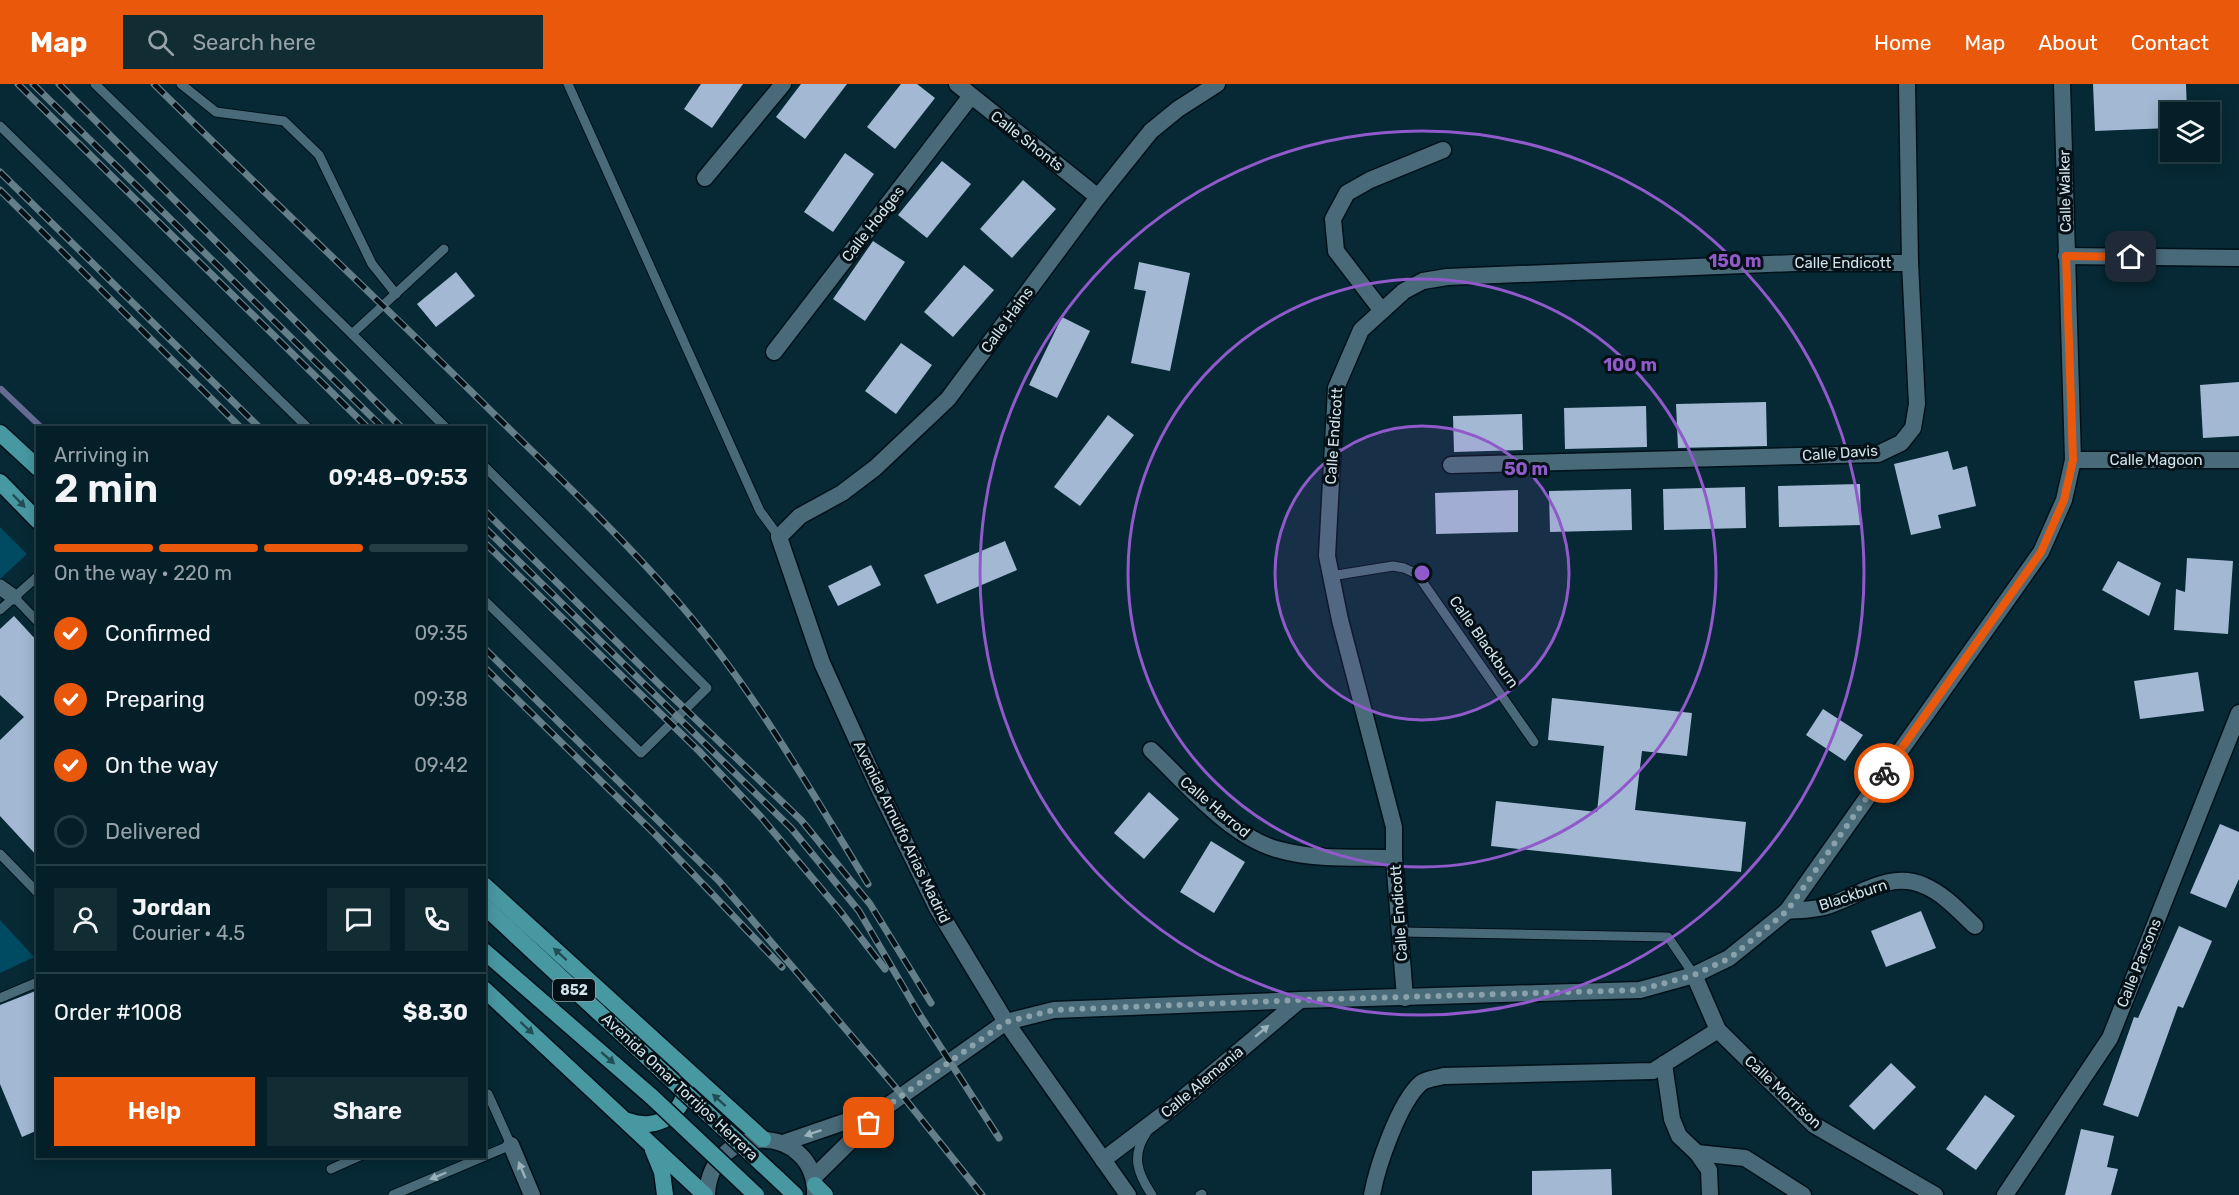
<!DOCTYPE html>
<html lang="en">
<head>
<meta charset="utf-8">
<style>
  body { margin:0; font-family:Rubik,sans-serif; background:#122c34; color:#f1f3f6; height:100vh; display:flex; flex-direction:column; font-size:22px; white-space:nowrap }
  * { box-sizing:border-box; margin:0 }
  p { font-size:20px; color:#97a2a8 }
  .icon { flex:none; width:33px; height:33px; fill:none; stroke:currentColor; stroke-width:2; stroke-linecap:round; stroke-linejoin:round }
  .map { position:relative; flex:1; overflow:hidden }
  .panel { position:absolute; left:36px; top:342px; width:450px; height:732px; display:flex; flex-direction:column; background:#041f28; border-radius:0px; box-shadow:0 3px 15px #0003,0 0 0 2px #253d45 }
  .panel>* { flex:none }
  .controls { position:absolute; left:2160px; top:18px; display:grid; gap:12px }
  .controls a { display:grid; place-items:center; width:60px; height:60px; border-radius:0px; background:#041f28; box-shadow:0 3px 15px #0003,0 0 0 2px #253d45; font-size:30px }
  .pin { position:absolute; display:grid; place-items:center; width:51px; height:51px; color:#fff; margin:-26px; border-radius:12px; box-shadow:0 3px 9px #0006 }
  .courier { position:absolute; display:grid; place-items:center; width:60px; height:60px; margin:-30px; border:4px solid #ea580c; border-radius:50%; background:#fff; color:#222; box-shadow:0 2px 8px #0007 }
  .head em { font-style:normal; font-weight:600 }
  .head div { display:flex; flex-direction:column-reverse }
  .head { display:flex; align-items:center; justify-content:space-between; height:102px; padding:0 18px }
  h1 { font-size:39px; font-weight:600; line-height:45px }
  .bar { display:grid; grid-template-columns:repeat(4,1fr); gap:9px 6px; align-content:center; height:72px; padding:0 18px }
  .bar i { height:8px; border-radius:4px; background:#253d45 }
  .bar .current { background:#ea580c }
  .bar p { grid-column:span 4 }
  .line { display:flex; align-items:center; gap:15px; padding:0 18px; border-top:2px solid #253d45 }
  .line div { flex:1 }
  .round { display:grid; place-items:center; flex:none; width:63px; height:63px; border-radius:0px; background:#122c34 }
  ol { padding:0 18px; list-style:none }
  li { display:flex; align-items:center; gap:18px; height:66px }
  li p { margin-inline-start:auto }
  li .icon { padding:6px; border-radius:50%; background:#ea580c; color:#fff; stroke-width:4 }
  li:last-child { color:#97a2a8 }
  li i { width:33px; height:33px; border:3px solid #253d45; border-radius:50% }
  .cta { display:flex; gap:12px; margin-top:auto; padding:12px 18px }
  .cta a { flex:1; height:69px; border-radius:0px; background:#ea580c; color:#fff; font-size:24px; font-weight:600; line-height:69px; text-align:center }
  .cta a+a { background:#122c34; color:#f1f3f6 }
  header { display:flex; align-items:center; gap:36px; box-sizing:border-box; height:84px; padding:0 30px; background:#ea580c; color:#fff }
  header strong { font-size:28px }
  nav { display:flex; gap:33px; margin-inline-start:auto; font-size:21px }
  .search { width:420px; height:54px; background:#122c34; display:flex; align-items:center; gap:15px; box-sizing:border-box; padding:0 21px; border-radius:0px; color:#97a2a8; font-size:22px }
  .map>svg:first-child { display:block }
  .green { fill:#014b62 }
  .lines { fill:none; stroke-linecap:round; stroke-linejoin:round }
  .stream { stroke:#666c91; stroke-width:6 }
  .building { fill:#a3b9d3 }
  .service-casing { stroke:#001019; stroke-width:11 }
  .pedestrian-casing { stroke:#001019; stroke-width:17 }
  .minor-casing { stroke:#001019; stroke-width:19 }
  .tertiary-casing { stroke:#001019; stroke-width:19 }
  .primary-casing { stroke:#001019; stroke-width:19 }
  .service { stroke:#496a78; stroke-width:9 }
  .pedestrian { stroke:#496a78; stroke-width:15 }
  .minor { stroke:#496a78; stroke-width:16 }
  .tertiary { stroke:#496a78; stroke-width:16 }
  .primary { stroke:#4898a2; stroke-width:16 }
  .rail-casing { stroke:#647f8a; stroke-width:7 }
  .rail { stroke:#041015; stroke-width:4.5; stroke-dasharray:14; stroke-linecap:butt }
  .primary-bridge-casing { stroke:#001019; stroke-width:19; stroke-linecap:butt }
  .primary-bridge { stroke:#4898a2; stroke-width:16 }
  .oneway { fill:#234d54 }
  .oneway2 { fill:#9ab2bc }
  .done { stroke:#89a1ab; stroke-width:6; stroke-dasharray:0 10.8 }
  .route { stroke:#ea580c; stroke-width:8 }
  .ring { fill:none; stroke:#905aca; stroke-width:3 }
  .labels { text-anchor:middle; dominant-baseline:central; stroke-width:6; stroke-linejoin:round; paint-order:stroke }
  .shield { fill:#041015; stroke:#93a3aa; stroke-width:1.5 }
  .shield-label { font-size:14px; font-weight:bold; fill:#d0e2ea }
  .street-label { font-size:15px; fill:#d0e2ea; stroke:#041015 }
  .centre { fill:#905aca; stroke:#041015; stroke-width:3 }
  .ring-label { font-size:18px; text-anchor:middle; font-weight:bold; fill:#905aca; stroke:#041015; stroke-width:6; stroke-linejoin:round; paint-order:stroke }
</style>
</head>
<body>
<header>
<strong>Map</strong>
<div class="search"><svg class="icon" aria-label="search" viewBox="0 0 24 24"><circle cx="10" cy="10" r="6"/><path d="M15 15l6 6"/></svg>Search here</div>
<nav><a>Home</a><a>Map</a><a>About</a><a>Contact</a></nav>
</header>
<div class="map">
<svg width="2239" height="1111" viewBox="0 0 2239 1111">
  <rect width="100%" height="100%" fill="#062935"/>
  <g class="green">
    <polygon points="0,443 27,470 0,495"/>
    <polygon points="0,836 34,873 0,889"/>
  </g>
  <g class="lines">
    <polyline class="stream" points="1,305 42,344"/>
  </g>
  <g class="building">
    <polygon points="701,0 743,0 712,44 684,25"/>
    <polygon points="801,0 847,0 805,55 776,33"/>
    <polygon points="901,0 917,0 935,14 895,65 867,43"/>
    <polygon points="2093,0 2186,0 2187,28 2170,28 2170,44 2095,47"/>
    <polygon points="845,69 874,90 833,148 804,128"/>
    <polygon points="942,77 971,100 927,154 898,131"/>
    <polygon points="1023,96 1056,125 1012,174 980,145"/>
    <polygon points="873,157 905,178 865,237 833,215"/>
    <polygon points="1139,178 1190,189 1170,287 1131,279 1146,207 1134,205"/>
    <polygon points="964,181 994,206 953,253 924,228"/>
    <polygon points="456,188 475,212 436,243 417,220"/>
    <polygon points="1062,233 1090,247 1057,314 1029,301"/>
    <polygon points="901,259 932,281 896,330 865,307"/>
    <polygon points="2239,298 2239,352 2203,354 2200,301"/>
    <polygon points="1766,318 1767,362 1678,364 1676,320"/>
    <polygon points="1646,322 1647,363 1565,365 1564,324"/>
    <polygon points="1522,330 1523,366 1454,368 1453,332"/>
    <polygon points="1108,331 1134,351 1080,422 1054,403"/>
    <polygon points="1948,367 1953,386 1967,382 1976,422 1938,431 1941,444 1911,451 1894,380"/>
    <polygon points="1860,400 1861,441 1779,443 1778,402"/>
    <polygon points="1745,403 1746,444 1664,446 1663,405"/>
    <polygon points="1631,405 1632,446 1550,448 1549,407"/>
    <polygon points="1518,406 1518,448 1436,450 1435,409"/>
    <polygon points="1005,457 1017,486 937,520 924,491"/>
    <polygon points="2187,474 2233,477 2228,550 2174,546 2176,505 2185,508"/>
    <polygon points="2118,477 2161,499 2149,532 2102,506"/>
    <polygon points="871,481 881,501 838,522 828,502"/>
    <polygon points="14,532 38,558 38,773 0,732 0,656 24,633 0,611 0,545"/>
    <polygon points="2198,588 2204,627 2140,635 2134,597"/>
    <polygon points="1552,614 1692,629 1687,672 1642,667 1635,726 1746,738 1741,788 1491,762 1496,717 1597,728 1604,662 1548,656"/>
    <polygon points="1823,625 1863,651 1845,677 1806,651"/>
    <polygon points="1149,708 1179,735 1144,775 1114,749"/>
    <polygon points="2220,740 2239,748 2239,795 2226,824 2190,809"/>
    <polygon points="1211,757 1245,778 1214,829 1180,808"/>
    <polygon points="1921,827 1936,864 1886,883 1871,847"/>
    <polygon points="2179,842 2212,857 2183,924 2178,922 2138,1033 2103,1021 2134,933 2138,934"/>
    <polygon points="38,906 38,1046 22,1053 0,1000 0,921"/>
    <polygon points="1891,979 1916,1003 1874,1046 1849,1022"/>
    <polygon points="1985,1011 2015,1032 1976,1086 1946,1065"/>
    <polygon points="2081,1045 2114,1052 2107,1083 2118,1085 2111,1111 2065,1111"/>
    <polygon points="1611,1085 1612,1111 1532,1111 1532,1087"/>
  </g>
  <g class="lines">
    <defs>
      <g id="service">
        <polyline points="95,0 352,250"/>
        <polyline points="181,0 216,28 284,37 319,71 372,180 396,210"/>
        <polyline points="568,0 760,427 779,453"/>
        <polyline points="0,42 308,344"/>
        <polyline points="444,165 352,250 446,344"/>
        <polyline points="484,382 707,604 641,669 484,516"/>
        <polyline points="1331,492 1393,482 1404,484 1417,490 1534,658"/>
        <polyline points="14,513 38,538"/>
        <polyline points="0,526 38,492"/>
        <polyline points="0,770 38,809"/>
        <polyline points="1400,848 1668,853 1694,891"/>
        <polyline points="0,914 38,898"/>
        <path d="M1147 1048C1131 1071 1137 1089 1152 1111"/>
        <polyline points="331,1085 360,1072"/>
        <polyline points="393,1111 511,1061 488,1010"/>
        <polyline points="1200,1111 1202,1110"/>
      </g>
      <polyline id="pedestrian" points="0,503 14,513"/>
      <g id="minor">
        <polyline points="957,0 1098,113"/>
        <polyline points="705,94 783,0"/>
        <polyline points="2066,172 2239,174"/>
        <polyline points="1382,227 1336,167 1333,135 1347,109 1370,96 1443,66"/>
        <polyline points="774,268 971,12"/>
        <polyline points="2073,376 2239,376"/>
        <polyline points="1451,381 1878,370 1901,359 1913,344 1917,320 1910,179 1907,0"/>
        <path d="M1151 666C1187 700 1231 754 1280 766 1316 776 1357 773 1394 774"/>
        <path d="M1787 827C1798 826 1812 826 1824 823 1856 814 1889 785 1925 802 1944 810 1960 828 1975 842"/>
        <polyline points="1694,891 1718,946 1814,1041 1935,1111"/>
        <polyline points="1405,914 1394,774 1394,743 1340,536 1327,472 1336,304 1361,246 1404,207 1423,197 1447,193 1794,179 1910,179"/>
        <polyline points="1664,980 1672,1035 1679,1052 1697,1069 1709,1086 1710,1111"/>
        <polyline points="783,1059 879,1026"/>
        <polyline points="511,1061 532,1111"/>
        <polyline points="1697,1069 1745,1074 1803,1111"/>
        <polyline points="1103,1076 1169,1026 1300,916"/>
        <polyline points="814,1093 883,1025 1006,938 1054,926 1300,916 1640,906 1694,891 1729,874 1787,827 2041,468 2064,416 2073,376 2062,0"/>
        <polyline points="1128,1111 1006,938 937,824 879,705 822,579 779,453 800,432 842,409 875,384 948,315 1098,113 1151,47 1178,25 1217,0"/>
        <path d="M1372 1111C1377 1083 1399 1018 1421 999 1426 995 1437 994 1443 992L1653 987 1718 946"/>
        <polyline points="2005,1111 2110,954 2239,629"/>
      </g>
      <path id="tertiary" d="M707 1111C710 1036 817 1039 815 1111"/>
      <g id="primary">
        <polyline points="0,349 38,384"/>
        <polyline points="0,398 38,437"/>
        <polyline points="484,801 763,1055"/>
        <polyline points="484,822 664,989"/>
        <polyline points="484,867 652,1013"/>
        <polyline points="484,905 705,1111"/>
        <path d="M628 1037C657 1048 688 1029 685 996"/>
        <polyline points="653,1066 662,1088 665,1111"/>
        <polyline points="777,1094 795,1111"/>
        <polyline points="815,1101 825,1111"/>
      </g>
    </defs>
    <use href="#service" class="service-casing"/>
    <use href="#pedestrian" class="pedestrian-casing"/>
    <use href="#minor" class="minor-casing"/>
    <use href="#tertiary" class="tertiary-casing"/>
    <use href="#primary" class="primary-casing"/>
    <use href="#service" class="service"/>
    <use href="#pedestrian" class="pedestrian"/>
    <use href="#minor" class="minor"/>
    <use href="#tertiary" class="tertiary"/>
    <use href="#primary" class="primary"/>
    <defs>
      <g id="rail">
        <polyline points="18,0 368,344"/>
        <polyline points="33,0 383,344"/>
        <polyline points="59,0 402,344"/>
        <path d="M154 0C267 112 383 220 496 332 561 395 626 457 685 526 756 610 811 707 868 800"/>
        <polyline points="0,88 260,344"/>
        <polyline points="0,106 241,344"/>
        <polyline points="484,426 660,601 801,736 870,820 931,919"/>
        <polyline points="484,443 791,744 859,827 918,928 999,1054"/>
        <polyline points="484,458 699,667 761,733 840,827 885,885"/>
        <polyline points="484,564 719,797 902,1011 982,1111"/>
        <polyline points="484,583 655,750 782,883"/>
      </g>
    </defs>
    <use href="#rail" class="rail-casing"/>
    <use href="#rail" class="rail"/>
    <defs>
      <g id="primary-bridge">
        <polyline points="664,989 777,1094"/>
        <polyline points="652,1013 756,1111"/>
      </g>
    </defs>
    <use href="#primary-bridge" class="primary-bridge-casing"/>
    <use href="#primary-bridge" class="primary-bridge"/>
  </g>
  <defs><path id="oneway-solid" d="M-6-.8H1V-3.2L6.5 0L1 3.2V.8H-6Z" transform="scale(1.5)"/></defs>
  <g class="oneway">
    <use href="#oneway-solid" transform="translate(19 417) rotate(46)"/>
    <use href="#oneway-solid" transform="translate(560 870) rotate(-138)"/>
    <use href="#oneway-solid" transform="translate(527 944) rotate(43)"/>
    <use href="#oneway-solid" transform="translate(608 974) rotate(41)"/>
    <use href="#oneway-solid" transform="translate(719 1016) rotate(-138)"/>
  </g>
  <g class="oneway2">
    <use href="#oneway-solid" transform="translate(1262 947) rotate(-40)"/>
    <use href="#oneway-solid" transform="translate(813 1049) rotate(161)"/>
    <use href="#oneway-solid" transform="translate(522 1086) rotate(-113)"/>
    <use href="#oneway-solid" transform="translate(438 1092) rotate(157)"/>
  </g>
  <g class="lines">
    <polyline class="done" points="869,1039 883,1025 1006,938 1054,926 1300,916 1640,906 1694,891 1730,874 1787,827 1884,689"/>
    <polyline class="route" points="1884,689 2041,468 2064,416 2073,376 2066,172 2131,173"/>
  </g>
  <circle cx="1422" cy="489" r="147" fill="#905aca" fill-opacity=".12"/>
  <g class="ring">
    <circle cx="1422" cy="489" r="147"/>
    <circle cx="1422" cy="489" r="294"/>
    <circle cx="1422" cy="489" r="442"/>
  </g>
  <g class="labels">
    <rect class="shield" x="553" y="895" width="42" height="22" rx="4.5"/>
    <g class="shield-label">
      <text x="574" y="906">852</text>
    </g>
    <g class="street-label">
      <text transform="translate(1027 57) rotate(38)">Calle Shonts</text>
      <text transform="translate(2065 107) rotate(-91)">Calle Walker</text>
      <text transform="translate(873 140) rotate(-52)">Calle Hodges</text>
      <text x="1843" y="179">Calle Endicott</text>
      <text transform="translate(1007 236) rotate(-54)">Calle Hains</text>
      <text transform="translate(1334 352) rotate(-86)">Calle Endicott</text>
      <text transform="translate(1840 369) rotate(-4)">Calle Davis</text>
      <text x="2156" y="376">Calle Magoon</text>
      <text transform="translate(1484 558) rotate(55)">Calle Blackburn</text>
      <text transform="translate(1215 723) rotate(40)">Calle Harrod</text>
      <text transform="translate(902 748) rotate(64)">Avenida Arnulfo Arias Madrid</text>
      <text transform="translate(1853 811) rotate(-18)">Blackburn</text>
      <text transform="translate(1399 829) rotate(-94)">Calle Endicott</text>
      <text transform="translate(2139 879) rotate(-68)">Calle Parsons</text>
      <text transform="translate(1202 998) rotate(-40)">Calle Alemania</text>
      <text transform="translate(680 1003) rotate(43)">Avenida Omar Torrijos Herrera</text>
      <text transform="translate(1783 1008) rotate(43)">Calle Morrison</text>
    </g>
  </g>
  <circle cx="1422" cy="489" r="9" class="centre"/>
  <g class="ring-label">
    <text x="1735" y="183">150 m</text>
    <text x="1630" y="287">100 m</text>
    <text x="1526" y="391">50 m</text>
  </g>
</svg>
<div class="controls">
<a><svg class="icon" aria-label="layers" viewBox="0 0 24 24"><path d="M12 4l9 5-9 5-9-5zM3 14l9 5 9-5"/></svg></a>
</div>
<div class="pin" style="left:869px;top:1039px;background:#ea580c"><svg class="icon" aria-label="bag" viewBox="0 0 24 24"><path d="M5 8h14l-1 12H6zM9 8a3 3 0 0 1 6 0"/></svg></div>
<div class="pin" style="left:2131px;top:173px;background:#1f2937"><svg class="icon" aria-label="home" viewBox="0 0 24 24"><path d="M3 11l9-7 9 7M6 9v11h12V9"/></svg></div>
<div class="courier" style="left:1884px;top:689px"><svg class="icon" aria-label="bike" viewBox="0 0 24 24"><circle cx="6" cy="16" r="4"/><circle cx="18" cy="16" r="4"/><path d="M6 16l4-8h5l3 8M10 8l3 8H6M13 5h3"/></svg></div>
<section class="panel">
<div class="head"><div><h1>2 min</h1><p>Arriving in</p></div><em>09:48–09:53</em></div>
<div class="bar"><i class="current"></i><i class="current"></i><i class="current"></i><i></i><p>On the way · 220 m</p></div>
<ol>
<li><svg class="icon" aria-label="check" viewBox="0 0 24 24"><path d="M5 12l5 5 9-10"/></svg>Confirmed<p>09:35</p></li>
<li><svg class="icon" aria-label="check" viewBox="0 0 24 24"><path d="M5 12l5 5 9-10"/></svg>Preparing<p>09:38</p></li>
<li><svg class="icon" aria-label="check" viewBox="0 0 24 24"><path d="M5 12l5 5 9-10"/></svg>On the way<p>09:42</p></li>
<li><i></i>Delivered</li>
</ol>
<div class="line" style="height:108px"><a class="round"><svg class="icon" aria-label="person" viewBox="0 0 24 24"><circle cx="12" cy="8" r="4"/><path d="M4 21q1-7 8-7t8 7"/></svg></a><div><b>Jordan</b><p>Courier · 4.5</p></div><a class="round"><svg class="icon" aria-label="chat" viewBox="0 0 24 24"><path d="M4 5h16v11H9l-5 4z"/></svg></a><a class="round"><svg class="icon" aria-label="phone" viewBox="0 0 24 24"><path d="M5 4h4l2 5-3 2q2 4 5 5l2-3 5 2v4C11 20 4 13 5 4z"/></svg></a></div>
<div class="line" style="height:78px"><div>Order #1008</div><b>$8.30</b></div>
<div class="cta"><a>Help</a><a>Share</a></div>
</section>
</div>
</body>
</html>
